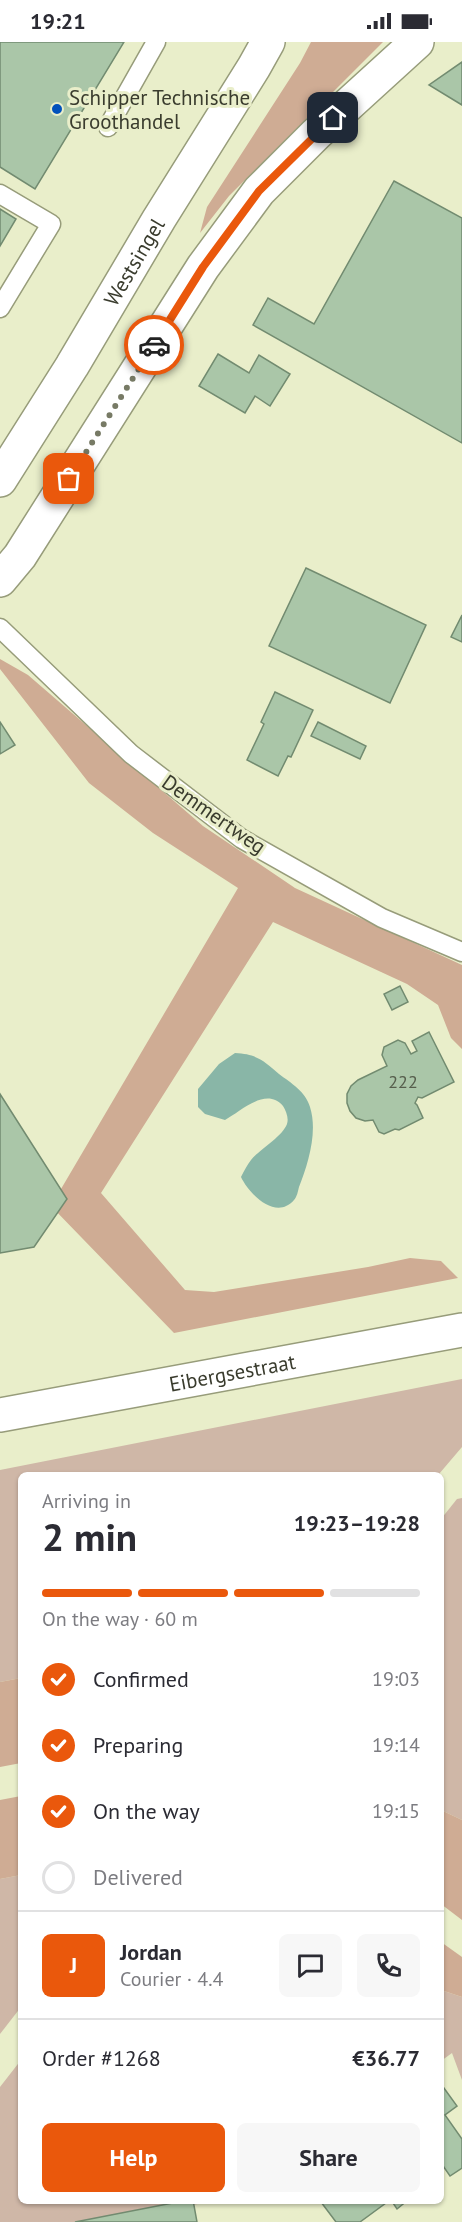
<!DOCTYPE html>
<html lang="en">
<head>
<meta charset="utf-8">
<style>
  body { margin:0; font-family:"PT Sans",sans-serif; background:#f7f7f7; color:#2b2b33; height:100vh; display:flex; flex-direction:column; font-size:22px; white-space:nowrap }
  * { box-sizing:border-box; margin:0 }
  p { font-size:20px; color:#7c7c81 }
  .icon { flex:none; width:33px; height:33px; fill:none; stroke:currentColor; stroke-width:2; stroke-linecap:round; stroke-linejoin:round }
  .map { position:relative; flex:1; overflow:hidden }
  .panel { position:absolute; left:18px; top:1430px; width:426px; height:732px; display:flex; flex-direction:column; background:#fff; border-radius:9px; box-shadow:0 2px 4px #0004 }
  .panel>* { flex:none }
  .pin { position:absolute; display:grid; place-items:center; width:51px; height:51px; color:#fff; margin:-26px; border-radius:12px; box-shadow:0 3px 9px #0006 }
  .courier { position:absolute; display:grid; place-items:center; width:60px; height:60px; margin:-30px; border:4px solid #ea580c; border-radius:50%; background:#fff; color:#222; box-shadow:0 2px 8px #0007 }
  .overview em { font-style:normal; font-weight:700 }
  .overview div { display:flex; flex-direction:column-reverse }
  .overview { display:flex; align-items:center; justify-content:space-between; height:102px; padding:0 24px }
  h1 { font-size:39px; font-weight:700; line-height:45px }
  .bar { display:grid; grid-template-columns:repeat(4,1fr); gap:9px 6px; align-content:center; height:72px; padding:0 24px }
  .bar i { height:8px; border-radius:4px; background:#e1e1e2 }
  .bar .selected { background:#ea580c }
  .bar p { grid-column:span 4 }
  .line { display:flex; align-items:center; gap:15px; padding:0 24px; border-top:2px solid #e1e1e2 }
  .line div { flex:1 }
  .round { display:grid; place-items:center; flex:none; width:63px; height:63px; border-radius:9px; background:#f7f7f7 }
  ol { padding:0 24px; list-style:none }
  li { display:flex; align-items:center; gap:18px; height:66px }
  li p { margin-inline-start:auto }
  li .icon { padding:6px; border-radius:50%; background:#ea580c; color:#fff; stroke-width:4 }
  li:last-child { color:#7c7c81 }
  li i { width:33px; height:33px; border:3px solid #e1e1e2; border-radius:50% }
  .primary-button { display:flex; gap:12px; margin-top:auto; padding:12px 24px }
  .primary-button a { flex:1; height:69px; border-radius:9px; background:#ea580c; color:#fff; font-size:24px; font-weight:700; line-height:69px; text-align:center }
  .primary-button a+a { background:#f7f7f7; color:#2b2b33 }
  .status { display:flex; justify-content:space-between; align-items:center; height:42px; padding:0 30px; background:#fff; direction:ltr }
  .status svg { height:16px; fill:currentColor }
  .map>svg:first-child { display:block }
  .green { fill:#cfb7a7 }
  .forest { fill:#cfac94 }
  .water { fill:#89b6a7 }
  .building { fill:#aac6a8; stroke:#728b70; stroke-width:1.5 }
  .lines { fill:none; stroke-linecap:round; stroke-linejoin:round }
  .service-casing { stroke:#979c7a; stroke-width:21 }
  .minor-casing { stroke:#979c7a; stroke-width:36 }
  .secondary-casing { stroke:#979c7a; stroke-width:36 }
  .service { stroke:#fff; stroke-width:18 }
  .minor { stroke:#fff; stroke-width:33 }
  .secondary { stroke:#fff; stroke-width:33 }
  .done { stroke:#777a65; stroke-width:6; stroke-dasharray:0 10.8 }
  .route { stroke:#ea580c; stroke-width:8 }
  .poi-dot { fill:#0252bc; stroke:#e9eeca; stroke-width:2 }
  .labels { text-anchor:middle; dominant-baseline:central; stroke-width:6; stroke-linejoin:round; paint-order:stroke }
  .number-label { font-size:18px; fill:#565e4c }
  .poi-label { font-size:21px; fill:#3a3c2e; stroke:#e9eeca; text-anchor:start }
  .street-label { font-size:21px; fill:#3a3c2e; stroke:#e9eeca }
</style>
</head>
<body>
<div class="status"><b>19:21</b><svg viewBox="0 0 49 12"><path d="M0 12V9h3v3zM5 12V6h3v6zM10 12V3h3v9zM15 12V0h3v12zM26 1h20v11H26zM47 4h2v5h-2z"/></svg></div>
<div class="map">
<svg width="462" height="2180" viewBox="0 0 462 2180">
  <rect width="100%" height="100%" fill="#e9eeca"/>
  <g class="green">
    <polygon points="462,1337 462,1405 439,1432 21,1432 21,1636 0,1640 0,1428"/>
    <polygon points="462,1456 462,1778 441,1768 441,1477 457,1457"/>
    <polygon points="21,1833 21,1965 0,1992 0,1837"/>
    <polygon points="441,1948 462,1955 462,2038 452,2011 441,2019"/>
    <polygon points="21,2018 21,2158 213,2159 105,2180 0,2180 0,2045"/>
  </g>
  <g class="forest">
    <polygon points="311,0 383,0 229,154 200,191 207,165 300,21"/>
    <polygon points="0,617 28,633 203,784 295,846 462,923 462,1007 451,996 438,963 407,942 273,880 101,1151 185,1248 214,1250 368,1225 410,1216 441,1219 458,1236 174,1291 51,1164 238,846 153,791 89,741 0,627"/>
    <polygon points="21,1636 21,1721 0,1725 0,1640"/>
    <polygon points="21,1754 21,1833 0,1837 0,1758"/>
    <polygon points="441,1768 462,1778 462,1878 441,1862"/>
    <polygon points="441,1900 462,1915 462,1955 441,1948"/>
  </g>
  <path class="water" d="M235 1011C257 1012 264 1019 279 1032 291 1041 306 1050 310 1065 318 1090 308 1122 299 1145 298 1149 297 1155 294 1158 276 1179 249 1152 241 1135 244 1129 247 1123 251 1118 260 1107 282 1095 287 1082 289 1076 286 1069 283 1064 266 1044 240 1070 225 1078L205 1072 198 1065V1047L219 1022Z"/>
  <g class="building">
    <polygon points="0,0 124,0 35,147 0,125"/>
    <polygon points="462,20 462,63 429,43"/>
    <polygon points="394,139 462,176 462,401 253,283 268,256 314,282"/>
    <polygon points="0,167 16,177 0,204"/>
    <polygon points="218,312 249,331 259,313 290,332 270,364 255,354 245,371 199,344"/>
    <polygon points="306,526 426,583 390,661 269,604"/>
    <polygon points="462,573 462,600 451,595"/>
    <polygon points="275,650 313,668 291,715 288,714 278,734 247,718 264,682 261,680"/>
    <polygon points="0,680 15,703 0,712"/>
    <polygon points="318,680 366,704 360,717 311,694"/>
    <polygon points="400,944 408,960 392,968 384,952"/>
    <polygon points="429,990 454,1040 422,1056 418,1055 415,1061 417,1063 423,1076 399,1088 395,1087 384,1092 379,1090 373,1078 365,1079 356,1076 350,1069 347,1061 347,1052 351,1044 358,1038 387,1024 382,1013 384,1005 398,998 405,1001 411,1012 417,1009 412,999"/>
    <polygon points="0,1052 67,1157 34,1205 0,1211"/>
    <polygon points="441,2042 457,2064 445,2073 462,2097 462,2126 450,2134 441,2121"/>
    <polygon points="188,2158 193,2158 197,2180 75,2180"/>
    <polygon points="323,2158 390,2158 360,2180 336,2180 321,2160"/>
    <polygon points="391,2158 408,2158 397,2167"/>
  </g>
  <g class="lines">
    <defs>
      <g id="service">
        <polyline points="108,85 156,0"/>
        <polyline points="0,152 51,182 0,266"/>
        <polyline points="0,586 131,712 242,797 382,876 462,910"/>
      </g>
      <polyline id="minor" points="0,538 20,514 203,225 259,149 316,92 417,0"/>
      <g id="secondary">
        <path id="s1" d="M0 438 72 324 159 177 254 25 268 0"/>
        <path id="s2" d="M0 1373 462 1288"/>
      </g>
    </defs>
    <use href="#service" class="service-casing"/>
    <use href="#minor" class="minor-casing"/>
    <use href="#secondary" class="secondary-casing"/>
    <use href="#service" class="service"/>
    <use href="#minor" class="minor"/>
    <use href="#secondary" class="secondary"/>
  </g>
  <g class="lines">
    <polyline class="done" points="69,437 154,303"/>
    <polyline class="route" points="154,303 203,225 259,149 333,76"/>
  </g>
  <circle class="poi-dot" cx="57" cy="67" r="6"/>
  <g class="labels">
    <g class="number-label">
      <text x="403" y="1039">222</text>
    </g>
    <g class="poi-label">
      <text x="69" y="55">Schipper Technische<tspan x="69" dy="24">Groothandel</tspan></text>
    </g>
    <g class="street-label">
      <text stroke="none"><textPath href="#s1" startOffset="256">Westsingel</textPath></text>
      <text transform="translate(214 772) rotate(35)">Demmertweg</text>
      <text stroke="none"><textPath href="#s2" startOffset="236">Eibergsestraat</textPath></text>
    </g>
  </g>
</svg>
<div class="pin" style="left:69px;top:437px;background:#ea580c"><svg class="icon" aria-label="bag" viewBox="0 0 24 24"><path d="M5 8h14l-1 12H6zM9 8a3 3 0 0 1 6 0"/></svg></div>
<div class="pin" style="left:333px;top:76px;background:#1f2937"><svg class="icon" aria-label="home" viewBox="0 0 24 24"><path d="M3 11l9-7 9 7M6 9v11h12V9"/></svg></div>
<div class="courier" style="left:154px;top:303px"><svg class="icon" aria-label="car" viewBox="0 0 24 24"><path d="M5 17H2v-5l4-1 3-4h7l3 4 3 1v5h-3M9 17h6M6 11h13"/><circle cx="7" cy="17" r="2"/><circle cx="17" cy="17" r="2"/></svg></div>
<section class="panel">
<div class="overview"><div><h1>2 min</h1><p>Arriving in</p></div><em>19:23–19:28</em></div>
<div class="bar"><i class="selected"></i><i class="selected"></i><i class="selected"></i><i></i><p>On the way · 60 m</p></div>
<ol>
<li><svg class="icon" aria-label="check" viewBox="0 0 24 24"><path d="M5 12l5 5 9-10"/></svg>Confirmed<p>19:03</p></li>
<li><svg class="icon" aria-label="check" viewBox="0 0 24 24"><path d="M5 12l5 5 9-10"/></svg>Preparing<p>19:14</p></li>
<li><svg class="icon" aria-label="check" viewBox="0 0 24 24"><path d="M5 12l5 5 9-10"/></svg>On the way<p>19:15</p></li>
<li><i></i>Delivered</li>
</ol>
<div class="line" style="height:108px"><b class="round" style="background:#ea580c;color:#fff">J</b><div><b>Jordan</b><p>Courier · 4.4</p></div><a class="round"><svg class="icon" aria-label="chat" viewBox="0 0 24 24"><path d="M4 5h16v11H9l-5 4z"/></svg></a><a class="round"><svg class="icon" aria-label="phone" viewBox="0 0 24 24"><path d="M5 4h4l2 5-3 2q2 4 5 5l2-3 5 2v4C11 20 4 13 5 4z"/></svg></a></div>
<div class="line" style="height:78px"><div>Order #1268</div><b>€36.77</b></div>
<div class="primary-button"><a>Help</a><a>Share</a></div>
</section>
</div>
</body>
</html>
